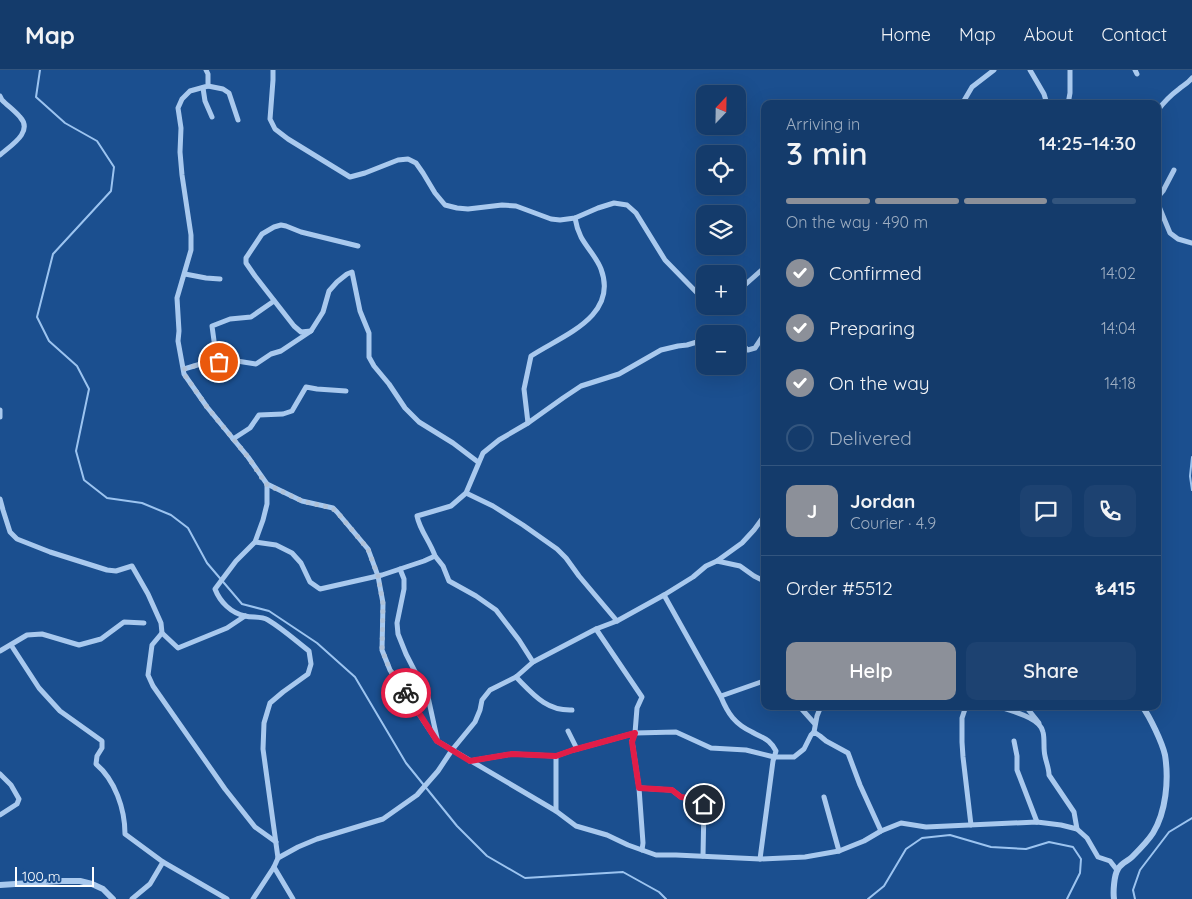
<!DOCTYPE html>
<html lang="en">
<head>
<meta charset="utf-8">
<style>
  body { margin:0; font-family:Quicksand,sans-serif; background:#1d4271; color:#f1f3f6; height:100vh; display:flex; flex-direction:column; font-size:19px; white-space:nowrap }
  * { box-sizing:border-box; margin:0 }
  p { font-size:16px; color:#9dadc1 }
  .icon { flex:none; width:28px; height:28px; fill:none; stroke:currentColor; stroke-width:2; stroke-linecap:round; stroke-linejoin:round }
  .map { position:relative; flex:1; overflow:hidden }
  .panel { position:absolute; left:761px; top:30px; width:400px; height:610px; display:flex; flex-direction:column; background:#143b6b; border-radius:10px; box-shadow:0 5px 20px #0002,0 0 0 1px #33557e }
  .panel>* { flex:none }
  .needle { width:32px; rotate:22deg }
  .fabs { position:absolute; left:696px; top:15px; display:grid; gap:10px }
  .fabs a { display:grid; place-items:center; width:50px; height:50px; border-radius:10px; background:#143b6b; box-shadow:0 5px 20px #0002,0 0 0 1px #33557e; font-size:25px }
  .scale { position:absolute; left:15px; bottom:12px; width:79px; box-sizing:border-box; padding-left:5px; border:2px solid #fff; border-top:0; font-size:14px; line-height:18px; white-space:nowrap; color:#fff; -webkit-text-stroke:4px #1b4f8f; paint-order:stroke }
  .pin { position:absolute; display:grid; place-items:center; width:42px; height:42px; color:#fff; margin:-21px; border:2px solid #fff; border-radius:50%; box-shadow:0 1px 5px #0007 }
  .courier { position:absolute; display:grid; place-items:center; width:50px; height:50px; margin:-25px; border:4px solid #e11d48; border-radius:50%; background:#fff; color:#222; box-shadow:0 1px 6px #0007 }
  .overview em { font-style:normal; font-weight:600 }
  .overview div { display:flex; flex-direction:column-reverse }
  .overview { display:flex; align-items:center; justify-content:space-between; height:85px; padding:0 25px }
  h1 { font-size:32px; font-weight:600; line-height:38px }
  .bar { display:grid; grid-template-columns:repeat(4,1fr); gap:8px 5px; align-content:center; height:60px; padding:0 25px }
  .bar i { height:6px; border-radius:4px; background:#33557e }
  .bar .active { background:#8c9099 }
  .bar p { grid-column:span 4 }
  .line { display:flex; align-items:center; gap:12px; padding:0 25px; border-top:1px solid #33557e }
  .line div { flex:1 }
  .round { display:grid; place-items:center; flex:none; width:52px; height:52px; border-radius:10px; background:#1d4271 }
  ol { padding:0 25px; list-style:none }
  li { display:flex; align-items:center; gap:15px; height:55px }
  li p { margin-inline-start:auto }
  li .icon { padding:5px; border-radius:50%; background:#8c9099; color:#fff; stroke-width:4 }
  li:last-child { color:#9dadc1 }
  li i { width:28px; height:28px; border:2px solid #33557e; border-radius:50% }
  .cta { display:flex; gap:10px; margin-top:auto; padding:10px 25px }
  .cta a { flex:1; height:58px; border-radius:10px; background:#8c9099; color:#fff; font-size:20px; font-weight:600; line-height:58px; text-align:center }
  .cta a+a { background:#1d4271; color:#f1f3f6 }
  header { display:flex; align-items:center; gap:30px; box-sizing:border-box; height:70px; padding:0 25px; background:#143b6b; border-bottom:1px solid #33557e }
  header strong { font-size:24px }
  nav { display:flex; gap:28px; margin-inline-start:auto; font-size:18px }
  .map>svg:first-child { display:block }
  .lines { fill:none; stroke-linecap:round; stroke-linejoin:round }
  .stream { stroke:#9cc4f0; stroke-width:2 }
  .minor { stroke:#a9c9ee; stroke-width:5 }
  .tertiary { stroke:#a9c9ee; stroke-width:6 }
  .done { stroke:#afc1d8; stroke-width:5; stroke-dasharray:0 9 }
  .route { stroke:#e11d48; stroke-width:6 }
</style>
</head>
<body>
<header>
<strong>Map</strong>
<nav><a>Home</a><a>Map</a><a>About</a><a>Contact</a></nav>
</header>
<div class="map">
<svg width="1192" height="829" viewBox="0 0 1192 829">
  <rect width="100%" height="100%" fill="#1b4f8f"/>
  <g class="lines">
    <g class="stream">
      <polyline points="40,0 36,27 65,53 97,71 114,97 111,121 53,184 37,247 49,271 77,296 89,319 76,381 84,410 107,428 142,433 171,445 188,458 207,493 242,534 269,541 317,573 355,607 406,693 457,756 487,786 525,808 623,802 659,822 666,829"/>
      <polyline points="1192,387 1190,406 1192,420"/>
      <polyline points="868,829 884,816 906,779 922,768 950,765 991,777 1026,779 1049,772 1073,777 1081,789 1080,803 1067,829"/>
      <polyline points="1135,829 1133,820 1140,800 1169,762 1192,748"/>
    </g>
    <g class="minor">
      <path d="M206 0 208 4V16L190 21 182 29 178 38 181 58 180 82 182 105 191 165V180L177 228 179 261 178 271 184 304 207 337 248 387 267 414V434L263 450 255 472 236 491 215 519C220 532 231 543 245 546 253 548 261 546 268 550 283 559 296 571 309 581L311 594 308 604 283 622 270 633 264 653 263 679 278 788 274 797 253 829"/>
      <polyline points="273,0 273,10 270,49 275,59 288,69 350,107 365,103 398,90 408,89 416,93 423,103 435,123 445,135 457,138 468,139 502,135 516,136 551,149 560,150 575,148 598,138 614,133 627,135 636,143 665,190 705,231"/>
      <polyline points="1030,0 1044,24 1047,34"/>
      <polyline points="1135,0 1137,4"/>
      <polyline points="208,16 223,19 229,23 238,50"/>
      <polyline points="203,18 205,31 212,47"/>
      <path d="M0 26 2 30C8 36 15 41 20 47 34 62 10 76 0 85"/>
      <polyline points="962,34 972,17 994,0"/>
      <polyline points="1068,34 1070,23 1070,0"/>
      <path d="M1158 40C1164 32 1171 25 1179 19 1184 15 1188 13 1192 8"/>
      <polyline points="1158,127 1163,121 1174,100"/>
      <polyline points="1158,134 1170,163 1178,169 1192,173"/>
      <polyline points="761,202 765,208"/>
      <polyline points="185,204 206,208 220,209"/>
      <polyline points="738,221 765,197"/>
      <polyline points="311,261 301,262 294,256 255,206 246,193 246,188 262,164 274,157 281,155 286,156 301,162 358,176"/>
      <polyline points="712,264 718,260 726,259 730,264"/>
      <polyline points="738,272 748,280 755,278 765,263"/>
      <polyline points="214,290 215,278 212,256 230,249 251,247 274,231"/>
      <polyline points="184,299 214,290 224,294 237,291 256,294 271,284 281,281 311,261 323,242 329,221 337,212 347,204 352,202 360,241 369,263 369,287 374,296 389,314 405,338 419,352 453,373 478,392"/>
      <polyline points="0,340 0,347"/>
      <path d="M528 353 524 319 531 286C561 266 619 247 601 199 597 188 587 178 581 167 578 161 576 154 575 148"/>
      <polyline points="233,369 250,358 259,345 283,344 292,341 306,317 317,319 346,321"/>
      <polyline points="267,414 302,431 333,438 337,442 368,479 378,506 383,533 382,580 390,600 437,671 556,741 576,756 607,765 628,775 656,785 676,785 760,789 805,787 839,781 864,771 881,761 901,753 926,757 1037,752 1061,755 1077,759 1087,768 1098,787 1110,791 1117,800"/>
      <polyline points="466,423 493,436 523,455 557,479 566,488 579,506 617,551"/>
      <polyline points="0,429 3,440 10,462 17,469 50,482 107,500 116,501 132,496 148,524 161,553 162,563 178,578 227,558 245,546"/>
      <path d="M255 472 276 475 292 483 301 493 310 512 320 519 382 505 424 491 435 486C430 471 420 461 417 446L451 436 466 423 483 383 499 370 528 353 563 328 581 316 619 304 661 280 678 276 687 275 697 272 705 268"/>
      <polyline points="435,486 443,496 449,511 476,526 496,540 519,570 533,592"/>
      <polyline points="717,491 742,473 754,460 765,445"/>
      <polyline points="400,499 404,509 404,519 397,553 398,564 406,584 428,627 437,668"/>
      <path d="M664 525 721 627C728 644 735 654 752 662 764 669 769 668 776 681L773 691 760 789"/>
      <polyline points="596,559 642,627 637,638 635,663 632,671 639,718 643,773 642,780"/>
      <polyline points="162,563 152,575 148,605 153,616 225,719 255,757 276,772"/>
      <path d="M11 575 39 618 60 641 102 671V678L97 686 96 694C115 710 125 739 125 764L163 792 227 829"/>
      <polyline points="0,581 27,565 42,564 79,575 101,569 124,552 144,553"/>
      <path d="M516 607C533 624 546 641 572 640"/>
      <polyline points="721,626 761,612 765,612"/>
      <polyline points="799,636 815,654"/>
      <polyline points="966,636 962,648 962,672 963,687 971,755"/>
      <path d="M997 636C1010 641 1040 647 1043 662 1045 670 1043 678 1045 686 1046 692 1049 698 1049 705L1074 742 1077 759"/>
      <polyline points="1022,636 1027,638 1039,653"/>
      <polyline points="568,661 577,679"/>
      <polyline points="814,662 817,646 821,636"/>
      <polyline points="1014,671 1017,686 1017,700 1037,752"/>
      <polyline points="556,686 573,680 635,663 676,662 711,678 746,680 774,687 794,687 804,679 811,665 814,662 820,666 826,671 848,683 860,715 881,761"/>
      <polyline points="470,691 512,684 556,686 556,741"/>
      <polyline points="0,704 11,715 19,729 17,734 0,745"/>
      <polyline points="639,718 672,720 681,727 700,730 704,734 703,786"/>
      <polyline points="824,727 839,781"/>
      <polyline points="278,788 298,777 317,769 383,749 417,725 438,701 452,680 475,652 480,640 482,630 490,620 516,607 533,592 596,559 617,551 664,525 693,507 706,496 717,491 740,496 754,506 762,510 765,511"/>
      <polyline points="274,797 293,829"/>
      <polyline points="132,829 150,814 163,792"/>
    </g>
    <g class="tertiary">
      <polyline points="0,815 61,811 80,811 92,814 103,819 113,829"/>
      <path d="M1114 829C1113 822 1114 805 1118 799 1121 793 1128 791 1132 787 1139 780 1148 771 1153 763 1166 742 1169 710 1165 685 1162 672 1150 647 1142 636"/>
    </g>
  </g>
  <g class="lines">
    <polyline class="done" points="219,292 214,290 184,299 184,304 207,337 248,387 266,414 302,431 332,438 337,442 368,479 378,506 383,534 382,580 390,600 406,623"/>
    <polyline class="route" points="406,623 437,671 470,691 512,684 556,686 573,680 635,663 632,672 639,718 672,720 681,727 700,730 704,734"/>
  </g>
</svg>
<div class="fabs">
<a><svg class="needle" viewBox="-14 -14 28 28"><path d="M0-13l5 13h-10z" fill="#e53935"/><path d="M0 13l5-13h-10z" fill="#9dadc1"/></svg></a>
<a><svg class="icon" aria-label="locate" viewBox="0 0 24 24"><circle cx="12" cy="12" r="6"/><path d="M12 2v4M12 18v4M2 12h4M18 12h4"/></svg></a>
<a><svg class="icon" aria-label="layers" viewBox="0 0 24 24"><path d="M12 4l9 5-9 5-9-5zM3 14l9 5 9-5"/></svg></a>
<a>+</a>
<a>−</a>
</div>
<div class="scale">100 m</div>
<div class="pin" style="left:219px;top:292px;background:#ea580c"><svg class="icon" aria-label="bag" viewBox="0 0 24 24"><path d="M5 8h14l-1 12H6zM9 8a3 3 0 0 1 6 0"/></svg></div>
<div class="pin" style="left:704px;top:734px;background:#1f2937"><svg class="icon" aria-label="home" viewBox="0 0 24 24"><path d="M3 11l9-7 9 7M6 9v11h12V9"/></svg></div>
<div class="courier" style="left:406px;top:623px"><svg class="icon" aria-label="bike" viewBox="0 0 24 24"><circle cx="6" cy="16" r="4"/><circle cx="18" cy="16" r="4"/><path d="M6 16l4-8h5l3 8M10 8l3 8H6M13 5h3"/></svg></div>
<section class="panel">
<div class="overview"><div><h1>3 min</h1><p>Arriving in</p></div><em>14:25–14:30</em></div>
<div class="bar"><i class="active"></i><i class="active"></i><i class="active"></i><i></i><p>On the way · 490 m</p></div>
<ol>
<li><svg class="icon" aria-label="check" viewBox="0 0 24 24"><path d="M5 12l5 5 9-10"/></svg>Confirmed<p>14:02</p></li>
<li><svg class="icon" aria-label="check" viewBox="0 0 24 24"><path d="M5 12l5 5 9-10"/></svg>Preparing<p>14:04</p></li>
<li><svg class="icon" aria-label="check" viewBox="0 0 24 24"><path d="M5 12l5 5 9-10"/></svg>On the way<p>14:18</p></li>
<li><i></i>Delivered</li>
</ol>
<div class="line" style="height:90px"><b class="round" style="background:#8c9099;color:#fff">J</b><div><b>Jordan</b><p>Courier · 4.9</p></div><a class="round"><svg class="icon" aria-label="chat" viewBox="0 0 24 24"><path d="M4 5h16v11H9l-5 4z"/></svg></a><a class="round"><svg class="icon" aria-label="phone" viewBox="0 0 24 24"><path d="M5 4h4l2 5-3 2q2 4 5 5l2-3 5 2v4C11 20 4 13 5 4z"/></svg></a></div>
<div class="line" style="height:65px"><div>Order #5512</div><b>₺415</b></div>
<div class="cta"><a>Help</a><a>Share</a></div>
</section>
</div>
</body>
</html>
